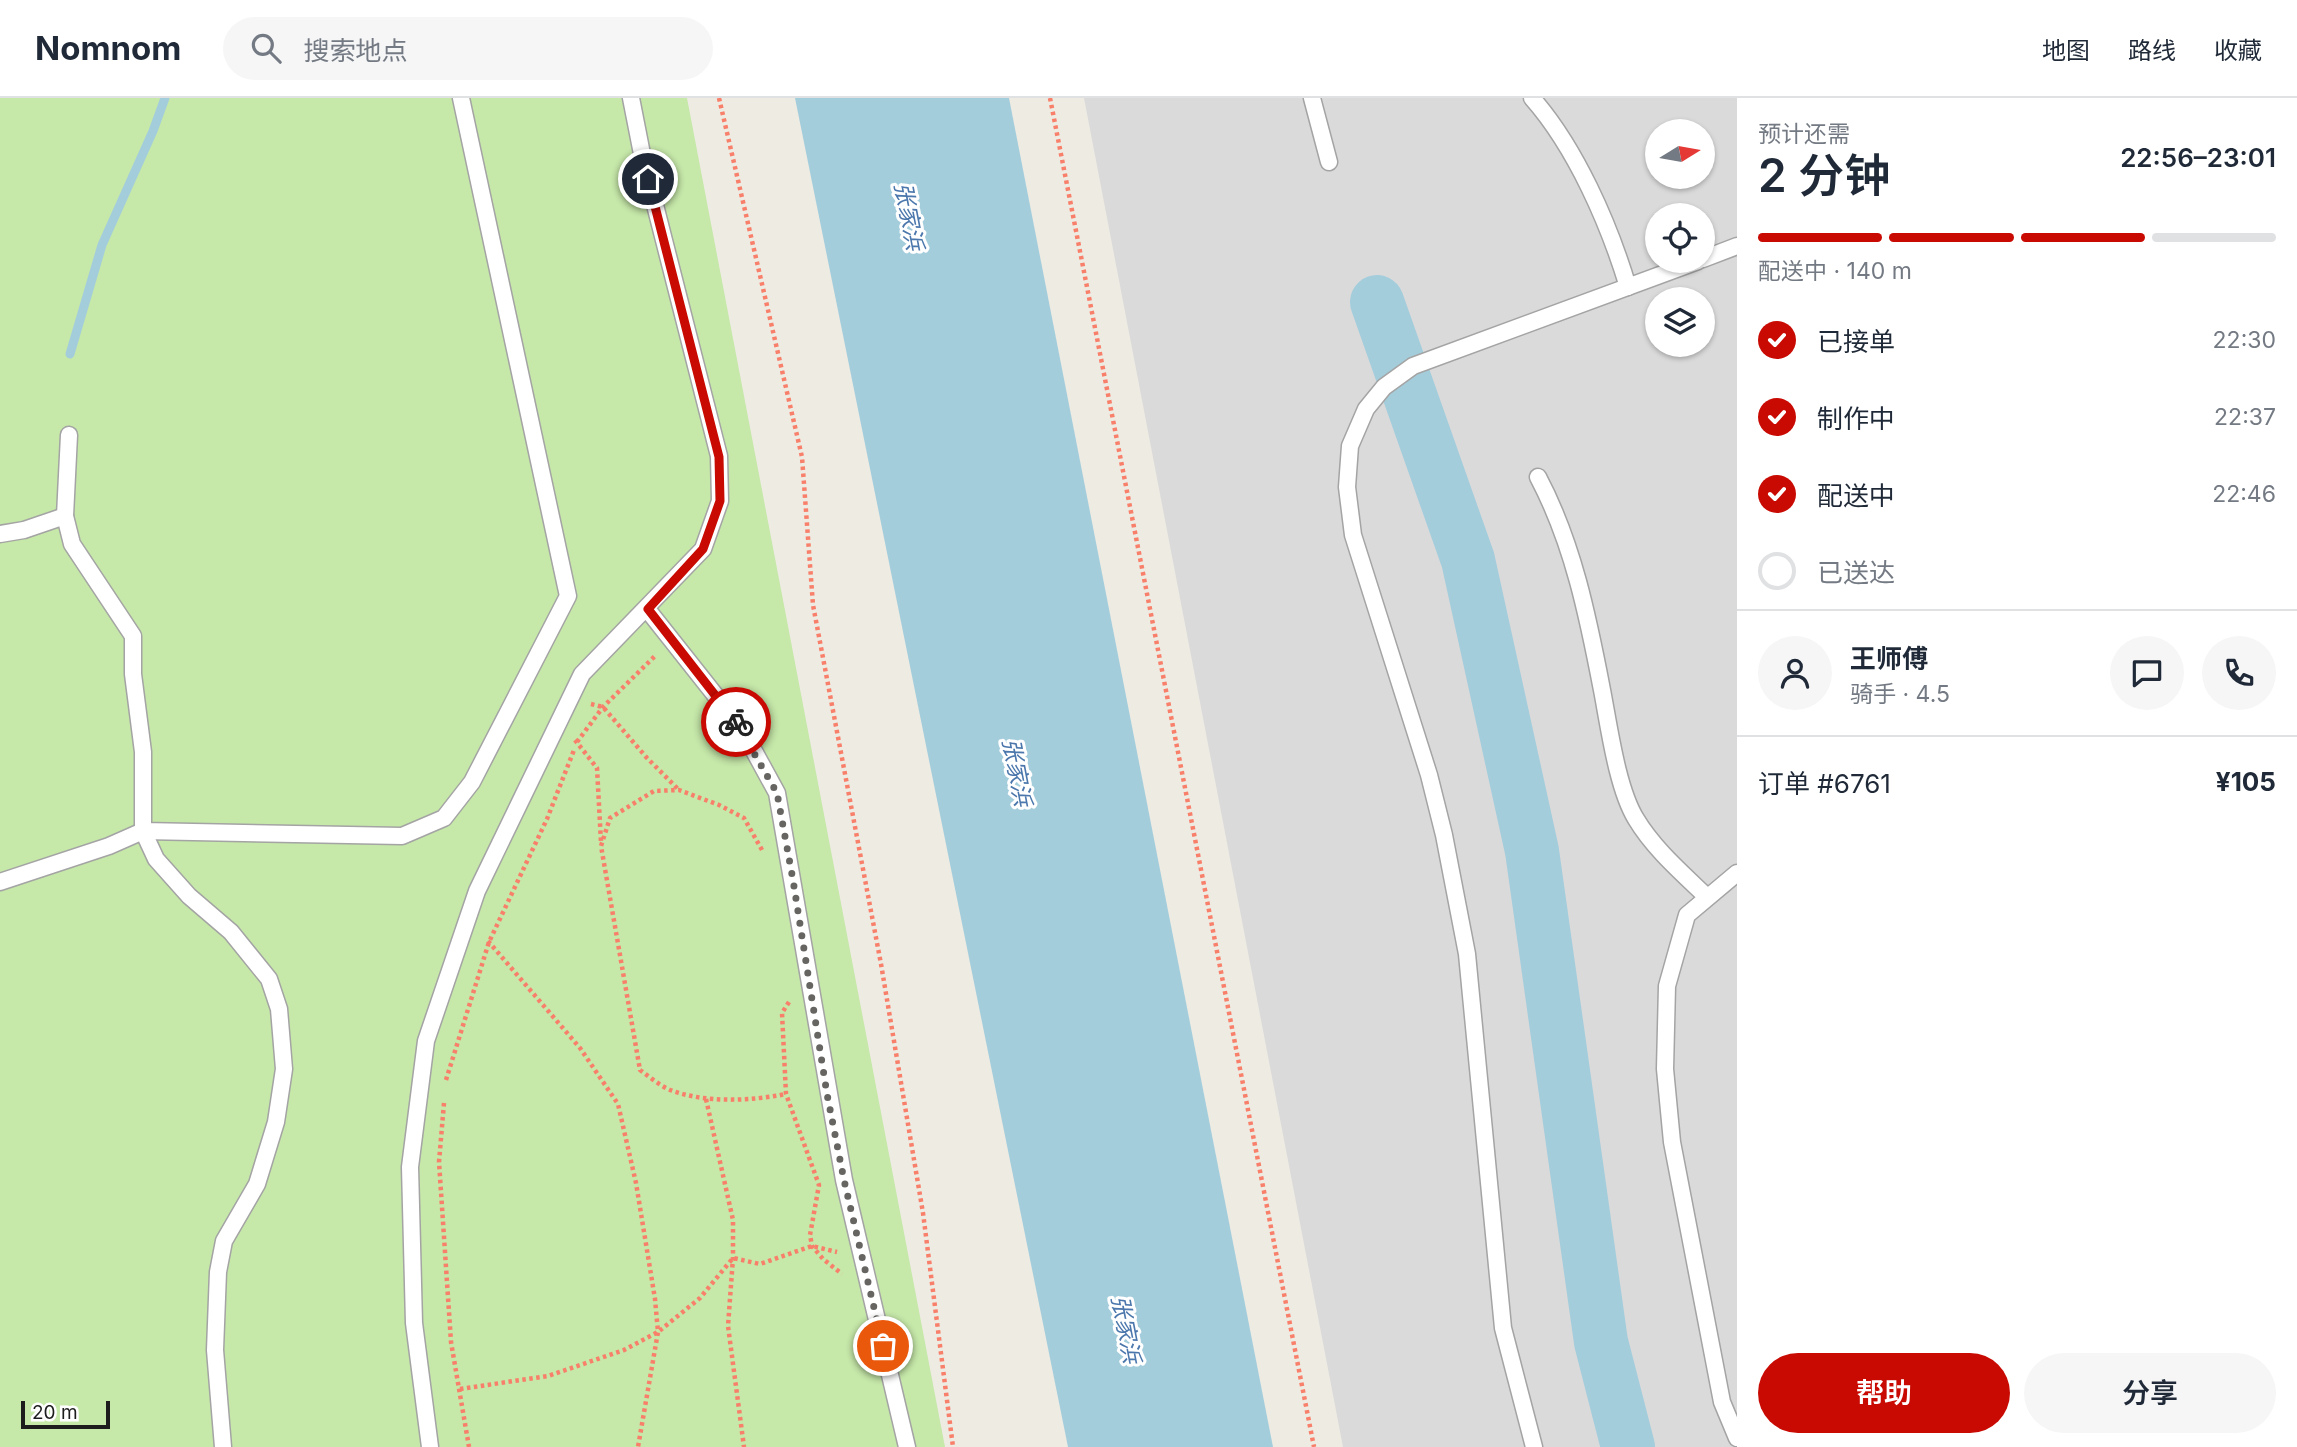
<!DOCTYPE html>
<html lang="zh">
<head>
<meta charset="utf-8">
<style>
  body { margin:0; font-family:Inter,"Noto Sans SC",sans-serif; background:#f6f6f7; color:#1f2937; height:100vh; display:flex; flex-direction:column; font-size:26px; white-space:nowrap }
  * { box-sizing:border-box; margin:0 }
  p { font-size:23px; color:#747a83 }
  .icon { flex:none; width:38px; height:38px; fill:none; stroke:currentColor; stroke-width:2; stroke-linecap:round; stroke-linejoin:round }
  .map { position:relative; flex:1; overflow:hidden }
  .sheet { display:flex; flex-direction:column; background:#fff; width:560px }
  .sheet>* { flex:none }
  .needle { width:46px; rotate:79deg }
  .controls { position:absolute; left:1645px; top:21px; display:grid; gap:14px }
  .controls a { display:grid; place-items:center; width:70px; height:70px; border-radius:50%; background:#fff; box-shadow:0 2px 5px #0004; font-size:35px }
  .scale { position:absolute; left:21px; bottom:18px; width:89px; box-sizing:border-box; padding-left:7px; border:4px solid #1d1d1d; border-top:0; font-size:19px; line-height:24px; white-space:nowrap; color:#1d1d1d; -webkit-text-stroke:5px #fff; paint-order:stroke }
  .pin { position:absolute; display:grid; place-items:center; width:60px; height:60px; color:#fff; margin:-30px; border:4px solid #fff; border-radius:50%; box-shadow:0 2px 7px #0007 }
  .courier { position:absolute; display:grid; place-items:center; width:70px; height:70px; margin:-35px; border:5px solid #c80a02; border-radius:50%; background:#fff; color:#222; box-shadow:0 2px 9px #0007 }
  .head em { font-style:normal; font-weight:600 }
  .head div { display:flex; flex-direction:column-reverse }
  .head { display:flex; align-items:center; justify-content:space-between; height:119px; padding:0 21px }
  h1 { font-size:46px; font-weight:600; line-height:52px }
  .bar { display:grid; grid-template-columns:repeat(4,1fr); gap:10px 7px; align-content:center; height:84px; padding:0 21px }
  .bar i { height:9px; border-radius:5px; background:#e0e1e3 }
  .bar .on { background:#c80a02 }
  .bar p { grid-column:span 4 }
  .line { display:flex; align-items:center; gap:18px; padding:0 21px; border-top:2px solid #e0e1e3 }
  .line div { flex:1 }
  .round { display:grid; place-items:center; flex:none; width:74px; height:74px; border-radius:37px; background:#f6f6f7 }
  ol { padding:0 21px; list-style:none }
  li { display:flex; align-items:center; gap:21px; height:77px }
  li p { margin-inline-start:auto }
  li .icon { padding:7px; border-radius:50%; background:#c80a02; color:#fff; stroke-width:4 }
  li:last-child { color:#747a83 }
  li i { width:38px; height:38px; border:4px solid #e0e1e3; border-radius:50% }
  .button { display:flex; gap:14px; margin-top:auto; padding:14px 21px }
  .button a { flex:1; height:80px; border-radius:42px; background:#c80a02; color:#fff; font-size:28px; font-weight:600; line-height:80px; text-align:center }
  .button a+a { background:#f6f6f7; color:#1f2937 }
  header { display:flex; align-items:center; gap:42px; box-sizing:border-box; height:98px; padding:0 35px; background:#fff; border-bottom:2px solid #e0e1e3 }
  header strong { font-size:33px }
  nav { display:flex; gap:38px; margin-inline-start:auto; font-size:24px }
  .search { width:490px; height:63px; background:#f6f6f7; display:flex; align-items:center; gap:18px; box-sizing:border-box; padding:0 24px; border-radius:38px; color:#747a83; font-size:26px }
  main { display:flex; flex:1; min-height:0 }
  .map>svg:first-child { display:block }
  .residential { fill:#dbdada; fill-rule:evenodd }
  .grass { fill:#c6e8a9 }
  .water { fill:#a4cddc }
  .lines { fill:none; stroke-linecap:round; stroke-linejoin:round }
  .stream { stroke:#a4cddc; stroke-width:9 }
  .river { stroke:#a4cddc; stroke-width:54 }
  .lane-casing { stroke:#a4a4a4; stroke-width:19 }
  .path { stroke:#f87f6a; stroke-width:4.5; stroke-dasharray:3.5 3.5; stroke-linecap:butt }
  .lane { stroke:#fff; stroke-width:16 }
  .done { stroke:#666562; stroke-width:7; stroke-dasharray:0 12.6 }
  .route { stroke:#c80a02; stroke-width:9 }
  .labels { text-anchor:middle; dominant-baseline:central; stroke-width:6; stroke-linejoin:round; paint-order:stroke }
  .water-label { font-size:23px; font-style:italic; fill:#4b77ac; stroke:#fff }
</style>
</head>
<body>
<header>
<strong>Nomnom</strong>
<div class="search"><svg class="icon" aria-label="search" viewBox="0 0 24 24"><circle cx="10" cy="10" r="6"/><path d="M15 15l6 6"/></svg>搜索地点</div>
<nav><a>地图</a><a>路线</a><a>收藏</a></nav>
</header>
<main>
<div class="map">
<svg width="1737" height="1349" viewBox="0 0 1737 1349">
  <rect width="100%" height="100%" fill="#eeebe3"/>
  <path class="residential" d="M1084 0H1737V1349H1343ZM1657 33H1703V79H1657ZM1657 117H1703V163H1657ZM1657 201H1703V247H1657Z"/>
  <polygon class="grass" points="0,0 687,0 945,1349 0,1349"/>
  <polygon class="water" points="795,0 1009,0 1273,1349 1068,1349"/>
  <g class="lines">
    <polyline class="stream" points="70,256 102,147 153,33 165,0"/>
    <polyline class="river" points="1377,204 1468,462 1532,753 1601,1244 1628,1349"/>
    <defs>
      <g id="lane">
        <polyline points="1312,0 1329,64"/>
        <path d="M1532 0C1576 50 1609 126 1628 189"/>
        <polyline points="1703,161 1737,148"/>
        <polyline points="69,337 65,418 72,446 133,538 133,576 143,654 143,733 402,738 444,720 472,684 568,498 461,0"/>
        <path d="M1538 379C1573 445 1588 519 1602 592 1609 628 1617 690 1636 721 1654 751 1682 775 1707 799"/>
        <polyline points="0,436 24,432 65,418"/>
        <polyline points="647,511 742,631 777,695 844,1082 907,1349"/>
        <polyline points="1737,775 1687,817 1667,888 1665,971 1672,1044 1722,1304 1737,1340"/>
        <polyline points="0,784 109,748 143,733 156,761 189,798 231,834 269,881 279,911 284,971 276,1024 257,1086 224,1143 218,1174 215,1252 223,1349"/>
        <polyline points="430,1349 414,1225 410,1069 426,943 477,793 582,576 703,451 720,403 719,358 642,56 631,0"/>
        <polyline points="1534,1349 1503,1230 1467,856 1444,737 1429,677 1353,437 1347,389 1350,348 1366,311 1384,289 1413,268 1698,163"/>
      </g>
    </defs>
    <use href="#lane" class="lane-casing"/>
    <g class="path">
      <polyline points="719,0 802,359 813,507 881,866 923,1115 953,1349"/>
      <polyline points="1050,0 1314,1349"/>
      <polyline points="591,606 603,609 647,660 678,691"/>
      <polyline points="575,642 597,670 601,744"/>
      <polyline points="577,644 603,609 656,557"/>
      <path d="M762 752 744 720 719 707 679 692 654 693 610 720 601 748 640 972C650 979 661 989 673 993 707 1005 751 1003 786 996"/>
      <polyline points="488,843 580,950 618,1006 636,1085 655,1201 658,1234 638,1349"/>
      <polyline points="789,904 782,915 786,996 819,1087 810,1137 812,1148 823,1161 842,1176"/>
      <polyline points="446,982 489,844 547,721 574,652"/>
      <polyline points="706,1001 733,1122 733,1160 728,1228 744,1349"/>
      <polyline points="444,1005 439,1064 451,1244 469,1349"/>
      <polyline points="460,1291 548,1278 624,1252 658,1234 700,1200 733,1160 760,1166 812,1148 837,1154"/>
    </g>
    <use href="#lane" class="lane"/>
  </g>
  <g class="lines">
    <polyline class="done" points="736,624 777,695 793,782 827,996 844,1082 883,1248"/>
    <polyline class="route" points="648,81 719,359 720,403 703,451 648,511 736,624"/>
  </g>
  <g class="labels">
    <g class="water-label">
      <text transform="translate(909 118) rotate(79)">张家浜</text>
      <text transform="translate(1017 674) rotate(79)">张家浜</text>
      <text transform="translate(1126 1231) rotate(79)">张家浜</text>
    </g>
  </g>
</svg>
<div class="controls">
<a><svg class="needle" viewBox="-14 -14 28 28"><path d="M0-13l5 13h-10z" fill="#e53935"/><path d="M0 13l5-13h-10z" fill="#747a83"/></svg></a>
<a><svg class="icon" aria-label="locate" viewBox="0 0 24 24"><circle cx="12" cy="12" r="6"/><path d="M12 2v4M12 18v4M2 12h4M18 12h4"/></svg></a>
<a><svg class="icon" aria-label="layers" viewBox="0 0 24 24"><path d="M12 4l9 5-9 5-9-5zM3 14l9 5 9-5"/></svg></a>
</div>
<div class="scale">20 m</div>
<div class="pin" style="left:883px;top:1248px;background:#ea580c"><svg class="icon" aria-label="bag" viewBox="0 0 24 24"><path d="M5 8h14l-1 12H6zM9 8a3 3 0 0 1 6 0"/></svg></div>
<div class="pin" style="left:648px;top:81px;background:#1f2937"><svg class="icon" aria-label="home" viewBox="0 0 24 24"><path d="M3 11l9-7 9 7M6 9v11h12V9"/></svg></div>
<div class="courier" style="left:736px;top:624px"><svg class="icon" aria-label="bike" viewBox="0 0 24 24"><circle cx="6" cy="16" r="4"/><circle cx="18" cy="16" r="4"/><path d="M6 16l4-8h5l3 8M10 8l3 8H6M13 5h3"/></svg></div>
</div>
<section class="sheet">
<div class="head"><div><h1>2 分钟</h1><p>预计还需</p></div><em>22:56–23:01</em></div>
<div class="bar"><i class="on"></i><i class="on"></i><i class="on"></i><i></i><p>配送中 · 140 m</p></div>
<ol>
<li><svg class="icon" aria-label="check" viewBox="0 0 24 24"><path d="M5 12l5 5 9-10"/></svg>已接单<p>22:30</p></li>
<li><svg class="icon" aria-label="check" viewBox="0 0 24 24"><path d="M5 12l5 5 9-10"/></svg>制作中<p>22:37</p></li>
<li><svg class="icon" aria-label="check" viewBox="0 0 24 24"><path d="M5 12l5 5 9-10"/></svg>配送中<p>22:46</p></li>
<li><i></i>已送达</li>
</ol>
<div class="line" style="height:126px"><a class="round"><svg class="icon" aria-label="person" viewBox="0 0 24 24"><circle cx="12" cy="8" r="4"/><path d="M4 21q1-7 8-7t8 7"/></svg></a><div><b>王师傅</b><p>骑手 · 4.5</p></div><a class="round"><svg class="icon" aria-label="chat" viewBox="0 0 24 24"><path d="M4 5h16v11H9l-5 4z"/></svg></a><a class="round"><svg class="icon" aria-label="phone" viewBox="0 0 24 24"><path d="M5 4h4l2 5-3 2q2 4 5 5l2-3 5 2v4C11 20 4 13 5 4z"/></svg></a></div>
<div class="line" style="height:91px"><div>订单 #6761</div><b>¥105</b></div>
<div class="button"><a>帮助</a><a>分享</a></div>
</section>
</main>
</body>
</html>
